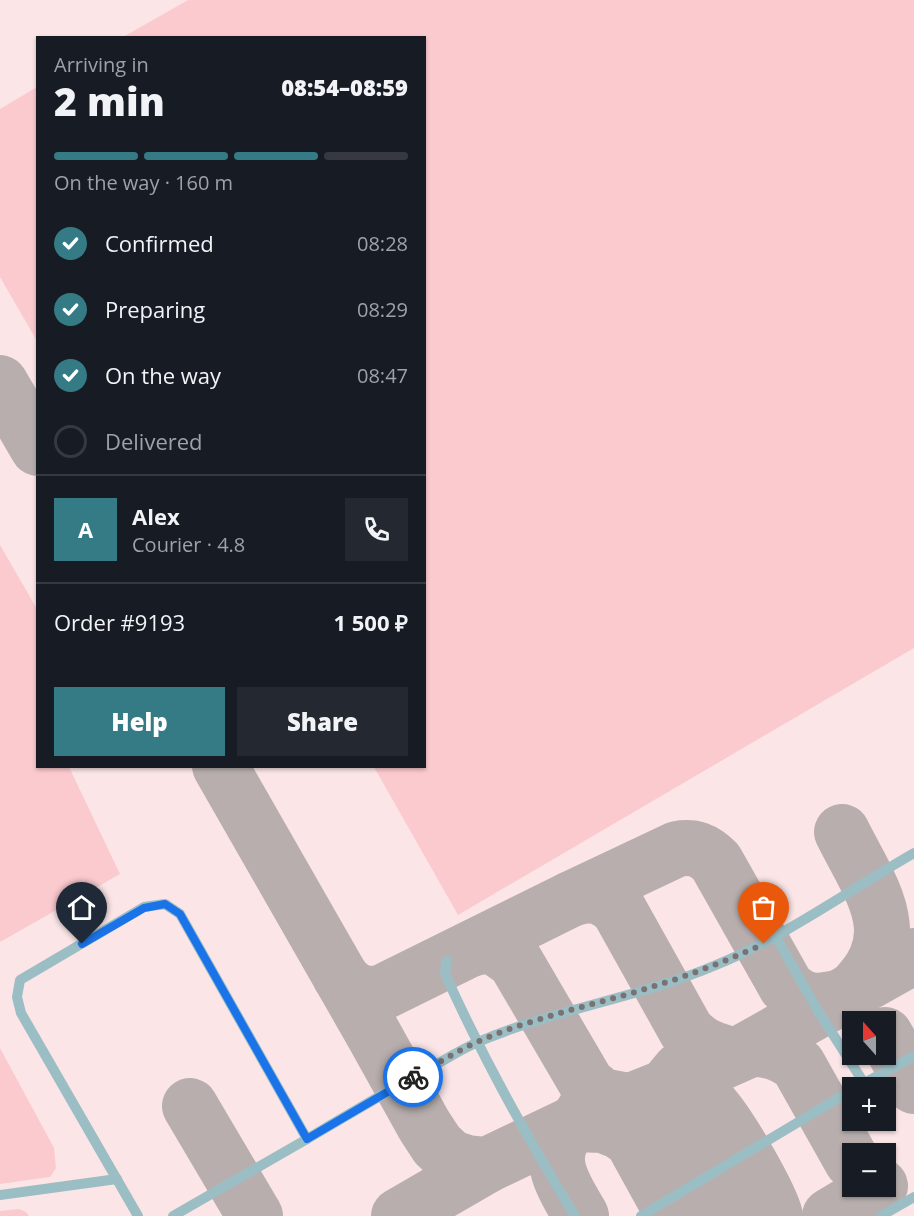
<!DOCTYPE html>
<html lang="en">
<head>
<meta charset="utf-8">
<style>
  body { margin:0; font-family:"Open Sans",sans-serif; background:#242831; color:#f1f3f6; height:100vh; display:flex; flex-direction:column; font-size:22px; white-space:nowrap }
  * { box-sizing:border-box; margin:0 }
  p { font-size:20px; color:#9ea1a6 }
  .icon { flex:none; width:33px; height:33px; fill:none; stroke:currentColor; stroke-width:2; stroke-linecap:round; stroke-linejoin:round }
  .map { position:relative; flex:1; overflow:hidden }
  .sheet { position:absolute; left:36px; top:36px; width:390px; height:732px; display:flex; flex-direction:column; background:#171b24; border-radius:0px; box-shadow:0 2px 4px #0004 }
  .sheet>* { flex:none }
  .needle { width:39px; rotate:339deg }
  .tools { position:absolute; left:842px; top:1011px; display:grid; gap:12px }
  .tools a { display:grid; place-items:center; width:54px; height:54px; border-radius:0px; background:#171b24; box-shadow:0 2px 4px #0004; font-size:30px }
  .pin { position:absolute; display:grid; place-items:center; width:51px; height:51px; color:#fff; margin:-62px -26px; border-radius:50% 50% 50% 0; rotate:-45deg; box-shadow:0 0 6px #0007 }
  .pin .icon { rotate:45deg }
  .courier { position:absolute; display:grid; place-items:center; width:60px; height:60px; margin:-30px; border:4px solid #1a73e8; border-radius:50%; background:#fff; color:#222; box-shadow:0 2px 8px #0007 }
  .headline em { font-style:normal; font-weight:800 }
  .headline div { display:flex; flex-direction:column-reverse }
  .headline { display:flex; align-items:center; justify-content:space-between; height:102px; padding:0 18px }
  h1 { font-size:39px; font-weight:800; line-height:45px }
  .bar { display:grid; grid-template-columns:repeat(4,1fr); gap:9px 6px; align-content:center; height:72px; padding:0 18px }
  .bar i { height:8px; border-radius:4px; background:#363941 }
  .bar .on { background:#347b86 }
  .bar p { grid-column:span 4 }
  .line { display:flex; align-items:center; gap:15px; padding:0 18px; border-top:2px solid #363941 }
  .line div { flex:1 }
  .round { display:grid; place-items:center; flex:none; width:63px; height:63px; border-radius:0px; background:#242831 }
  ol { padding:0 18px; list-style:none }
  li { display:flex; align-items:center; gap:18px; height:66px }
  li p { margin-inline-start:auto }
  li .icon { padding:6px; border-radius:50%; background:#347b86; color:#fff; stroke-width:4 }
  li:last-child { color:#9ea1a6 }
  li i { width:33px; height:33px; border:3px solid #363941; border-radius:50% }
  .action { display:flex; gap:12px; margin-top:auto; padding:12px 18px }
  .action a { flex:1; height:69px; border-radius:0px; background:#347b86; color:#fff; font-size:24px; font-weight:800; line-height:69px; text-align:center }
  .action a+a { background:#242831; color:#f1f3f6 }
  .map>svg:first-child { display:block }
  .built { fill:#fbe5e6; fill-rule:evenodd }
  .green { fill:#fbcacf }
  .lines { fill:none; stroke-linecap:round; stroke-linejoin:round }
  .taxiway { stroke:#b8aeae; stroke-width:56 }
  .service { stroke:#9bbec4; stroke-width:10 }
  .done { stroke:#7a7272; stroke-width:6; stroke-dasharray:0 10.8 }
  .route { stroke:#1a73e8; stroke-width:8 }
</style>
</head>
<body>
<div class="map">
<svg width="914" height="1216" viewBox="0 0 914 1216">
  <rect width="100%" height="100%" fill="#fff2f3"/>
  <path class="built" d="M0 0H914V1216H0ZM38 38H424V766H38ZM852 1022H885V1054H852ZM852 1088H885V1120H852ZM852 1154H885V1186H852Z"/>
  <g class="green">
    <polygon points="188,0 914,0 914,648 458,915 374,767 424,766 424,38 123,37"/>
    <polygon points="37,87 37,341 0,277 0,109"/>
    <polygon points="0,545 37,609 38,766 69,767 120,874 0,942"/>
    <polygon points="0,1048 54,1148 56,1168 50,1177 0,1184"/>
    <polygon points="19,1209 26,1212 29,1216 0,1216 0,1211"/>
  </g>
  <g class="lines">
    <g class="taxiway">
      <polyline points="0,383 38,448"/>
      <polyline points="220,766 374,1035 424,1125 437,1145 451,1158 467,1163 487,1165 573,1124 666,1087 742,1053 914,956"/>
      <path d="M842 832C872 892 911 937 849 994"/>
      <path d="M571 899C590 892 604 895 619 910L686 1030C702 1048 713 1049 735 1056"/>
      <polyline points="474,948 482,946 495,947 515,961 587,1084 602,1096 628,1101"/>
      <path d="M340 976C352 991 362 996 381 993L571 899 677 849C694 846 704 850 716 862L786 986C806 1006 821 1002 846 996"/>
      <polyline points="885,1035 914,1086"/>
      <path d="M750 1049C768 1048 784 1054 798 1065L852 1161"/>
      <path d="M680 1070 666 1087C680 1091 698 1092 709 1103 725 1117 770 1195 775 1216"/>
      <polyline points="190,1106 255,1216"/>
      <path d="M613 1110C630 1107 648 1104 664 1112 681 1121 713 1195 724 1216"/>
      <polyline points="573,1124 603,1125 619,1131 632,1140 674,1216"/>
      <polyline points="399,1216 487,1165"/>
      <path d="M581 1216C568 1193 546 1164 563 1137 570 1127 581 1119 586 1107"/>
      <polyline points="830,1216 880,1186"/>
    </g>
    <g class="service">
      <polyline points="776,937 818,1011 864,1083"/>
      <path d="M447 961 445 971 446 976C484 1060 527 1138 575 1216"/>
      <polyline points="859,1086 914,1056"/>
      <polyline points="0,1195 117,1179"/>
      <path d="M138 1216 21 1013 17 997 20 980 144 907 165 904 180 914 307 1139C349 1114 391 1089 433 1066 448 1058 462 1049 478 1042 555 1009 639 998 716 965 786 936 848 891 914 853"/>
      <polyline points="173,1216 307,1139"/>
      <polyline points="641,1216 852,1090"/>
      <polyline points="881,1216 914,1197"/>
    </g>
  </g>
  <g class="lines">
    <path class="done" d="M413 1077C434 1066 455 1052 477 1042 536 1016 600 1004 661 984 696 973 730 959 764 944"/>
    <polyline class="route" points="82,944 144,908 165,904 180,914 307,1139 413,1077"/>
  </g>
</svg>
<div class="tools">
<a><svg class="needle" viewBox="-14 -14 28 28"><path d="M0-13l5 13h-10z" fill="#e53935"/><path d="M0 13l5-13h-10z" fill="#9ea1a6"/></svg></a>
<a>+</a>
<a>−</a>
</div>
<div class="pin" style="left:764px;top:944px;background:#ea580c"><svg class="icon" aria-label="bag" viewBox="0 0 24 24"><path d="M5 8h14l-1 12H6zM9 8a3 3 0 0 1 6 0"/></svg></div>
<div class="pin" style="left:82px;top:944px;background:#1f2937"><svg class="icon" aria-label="home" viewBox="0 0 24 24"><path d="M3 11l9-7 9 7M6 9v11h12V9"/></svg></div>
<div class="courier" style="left:413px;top:1077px"><svg class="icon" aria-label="bike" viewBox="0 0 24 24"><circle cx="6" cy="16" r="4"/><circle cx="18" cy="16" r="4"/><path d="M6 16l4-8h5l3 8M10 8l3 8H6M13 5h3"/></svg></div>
<section class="sheet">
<div class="headline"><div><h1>2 min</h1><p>Arriving in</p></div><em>08:54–08:59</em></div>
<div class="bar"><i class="on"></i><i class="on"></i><i class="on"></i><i></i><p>On the way · 160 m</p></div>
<ol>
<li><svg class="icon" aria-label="check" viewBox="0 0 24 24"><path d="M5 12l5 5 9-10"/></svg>Confirmed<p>08:28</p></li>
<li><svg class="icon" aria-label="check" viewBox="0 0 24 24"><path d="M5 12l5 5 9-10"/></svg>Preparing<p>08:29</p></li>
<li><svg class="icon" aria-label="check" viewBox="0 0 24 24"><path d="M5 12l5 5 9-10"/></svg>On the way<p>08:47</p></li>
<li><i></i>Delivered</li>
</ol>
<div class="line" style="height:108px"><b class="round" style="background:#347b86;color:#fff">A</b><div><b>Alex</b><p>Courier · 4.8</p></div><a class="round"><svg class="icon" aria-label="phone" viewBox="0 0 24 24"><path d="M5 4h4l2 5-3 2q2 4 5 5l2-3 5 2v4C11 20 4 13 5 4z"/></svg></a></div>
<div class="line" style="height:78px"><div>Order #9193</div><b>1 500 ₽</b></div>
<div class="action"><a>Help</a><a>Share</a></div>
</section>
</div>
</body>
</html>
